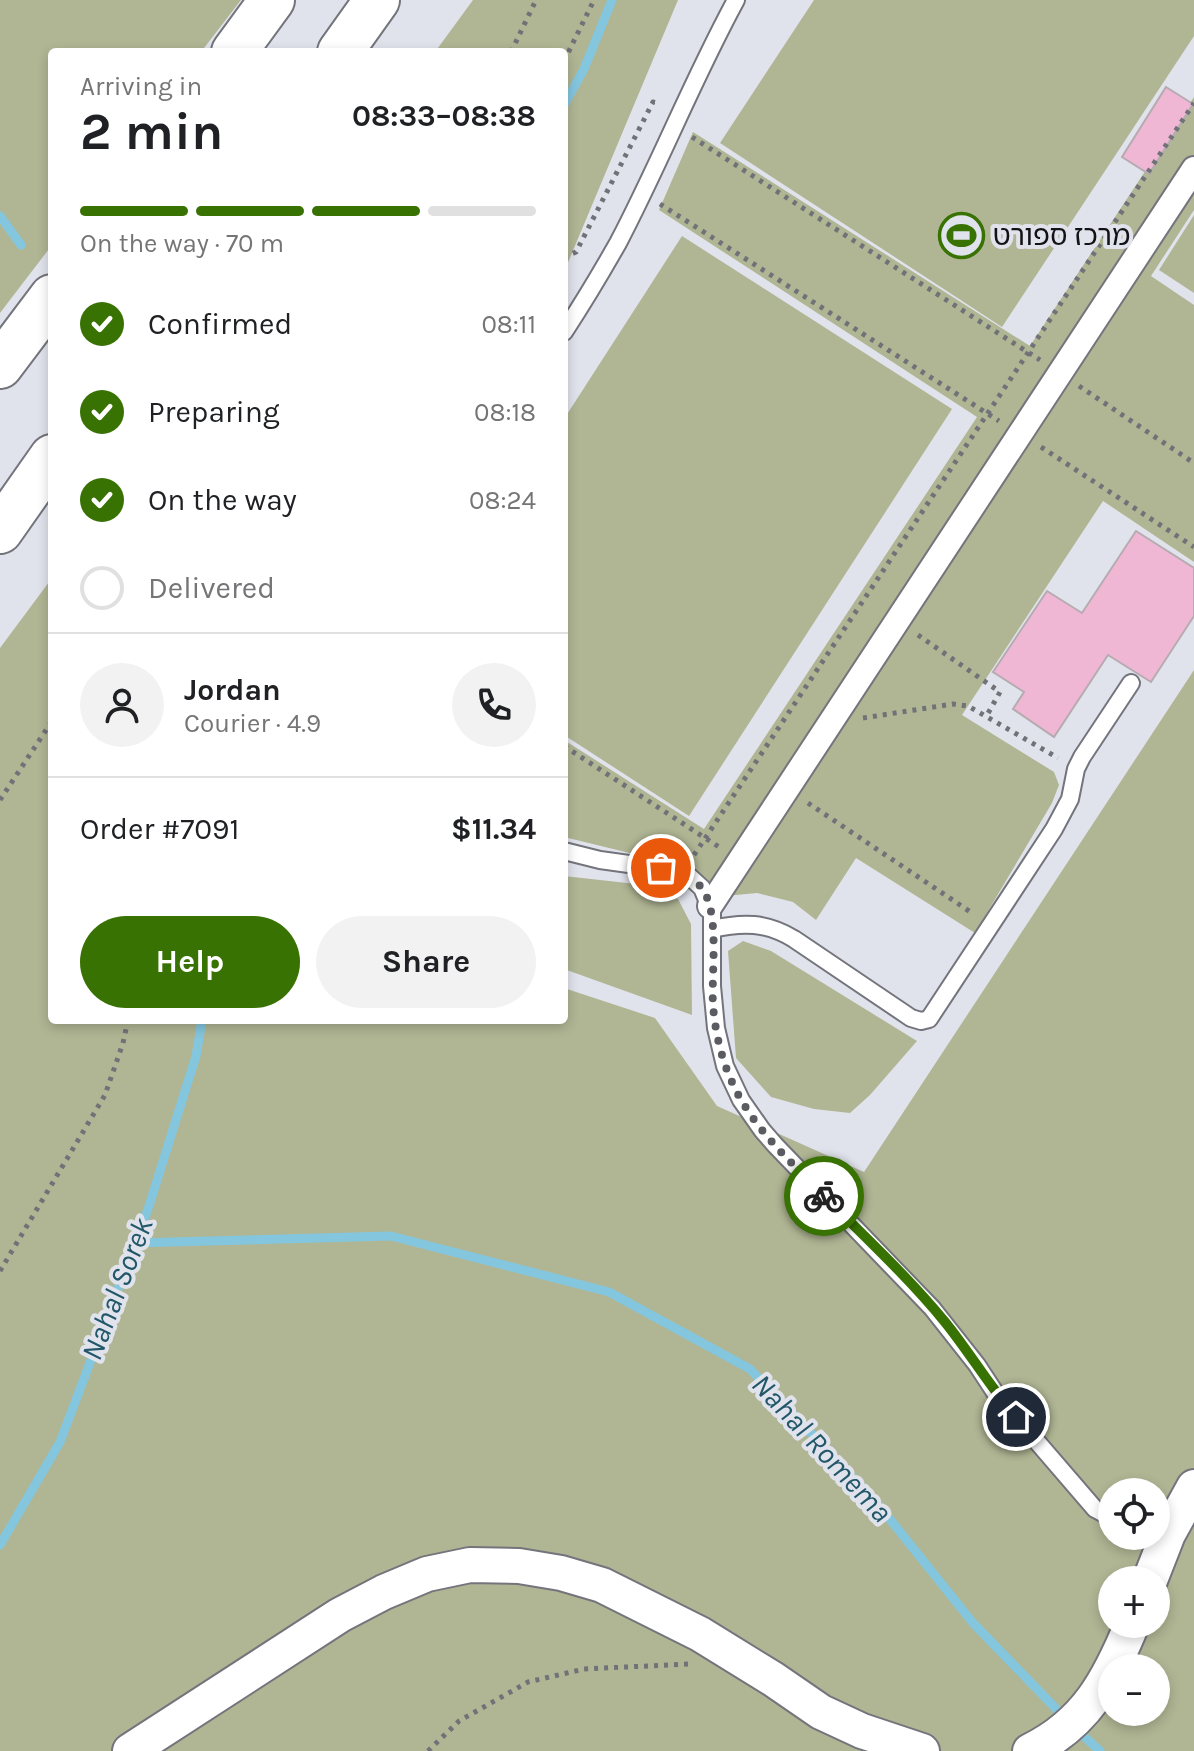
<!DOCTYPE html>
<html lang="en">
<head>
<meta charset="utf-8">
<style>
  body { margin:0; font-family:Karla,"Noto Sans Hebrew",sans-serif; background:#f2f2f2; color:#202124; height:100vh; display:flex; flex-direction:column; font-size:30px; white-space:nowrap }
  * { box-sizing:border-box; margin:0 }
  p { font-size:26px; color:#757577 }
  .icon { flex:none; width:44px; height:44px; fill:none; stroke:currentColor; stroke-width:2; stroke-linecap:round; stroke-linejoin:round }
  .map { position:relative; flex:1; overflow:hidden }
  .panel { position:absolute; left:48px; top:48px; width:520px; height:976px; display:flex; flex-direction:column; background:#fff; border-radius:8px; box-shadow:0 4px 12px #0003 }
  .panel>* { flex:none }
  .tools { position:absolute; left:1098px; top:1478px; display:grid; gap:16px }
  .tools a { display:grid; place-items:center; width:72px; height:72px; border-radius:50%; background:#fff; box-shadow:0 4px 12px #0003; font-size:40px }
  .pin { position:absolute; display:grid; place-items:center; width:68px; height:68px; color:#fff; margin:-34px; border:4px solid #fff; border-radius:50%; box-shadow:0 2px 8px #0007 }
  .courier { position:absolute; display:grid; place-items:center; width:80px; height:80px; margin:-40px; border:6px solid #387202; border-radius:50%; background:#fff; color:#222; box-shadow:0 2px 10px #0007 }
  .headline em { font-style:normal; font-weight:700 }
  .headline div { display:flex; flex-direction:column-reverse }
  .headline { display:flex; align-items:center; justify-content:space-between; height:136px; padding:0 32px }
  h1 { font-size:52px; font-weight:700; line-height:60px }
  .bar { display:grid; grid-template-columns:repeat(4,1fr); gap:12px 8px; align-content:center; height:96px; padding:0 32px }
  .bar i { height:10px; border-radius:6px; background:#e0e0e0 }
  .bar .selected { background:#387202 }
  .bar p { grid-column:span 4 }
  .line { display:flex; align-items:center; gap:20px; padding:0 32px; border-top:2px solid #e0e0e0 }
  .line div { flex:1 }
  .round { display:grid; place-items:center; flex:none; width:84px; height:84px; border-radius:42px; background:#f2f2f2 }
  ol { padding:0 32px; list-style:none }
  li { display:flex; align-items:center; gap:24px; height:88px }
  li p { margin-inline-start:auto }
  li .icon { padding:8px; border-radius:50%; background:#387202; color:#fff; stroke-width:4 }
  li:last-child { color:#757577 }
  li i { width:44px; height:44px; border:4px solid #e0e0e0; border-radius:50% }
  .action { display:flex; gap:16px; margin-top:auto; padding:16px 32px }
  .action a { flex:1; height:92px; border-radius:48px; background:#387202; color:#fff; font-size:32px; font-weight:700; line-height:92px; text-align:center }
  .action a+a { background:#f2f2f2; color:#202124 }
  .map>svg:first-child { display:block }
  .green { fill:#b0b694; fill-rule:evenodd }
  .lines { fill:none; stroke-linecap:round; stroke-linejoin:round }
  .stream { stroke:#84c6de; stroke-width:9 }
  .building { fill:#f0b7d5; stroke:#b5abb0; stroke-width:2 }
  .service-casing { stroke:#73747c; stroke-width:20 }
  .pedestrian-casing { stroke:#73747c; stroke-width:28 }
  .minor-casing { stroke:#73747c; stroke-width:38 }
  .trunk-casing { stroke:#73747c; stroke-width:48 }
  .path { stroke:#717278; stroke-width:5; stroke-dasharray:4 6; stroke-linecap:butt }
  .service { stroke:#fff; stroke-width:16 }
  .pedestrian { stroke:#fff; stroke-width:24 }
  .minor { stroke:#fff; stroke-width:34 }
  .trunk { stroke:#fff; stroke-width:44 }
  .done { stroke:#5b5c61; stroke-width:8; stroke-dasharray:0 14.4 }
  .route { stroke:#387202; stroke-width:10 }
  .labels { text-anchor:middle; dominant-baseline:central; stroke-width:8; stroke-linejoin:round; paint-order:stroke }
  .poi-label { font-size:28px; fill:#131316; stroke:#e1e3ec; text-anchor:start }
  .water-label { font-size:30px; font-style:italic; fill:#215769; stroke:#e1e3ec }
</style>
</head>
<body>
<div class="map">
<svg width="1194" height="1751" viewBox="0 0 1194 1751">
  <rect width="100%" height="100%" fill="#e1e3ec"/>
  <g class="green">
    <polygon points="0,0 241,0 201,52 52,52 52,245 0,313"/>
    <polygon points="473,0 678,0 564,272 564,52 435,52"/>
    <polygon points="814,0 1194,0 1194,36 1002,327 720,143"/>
    <polygon points="1194,97 1194,210 1151,276 1194,305 1194,562 1103,501 962,715 1054,772 1059,785 1052,803 975,933 856,858 816,920 793,902 757,893 725,896 691,868 564,837 564,740 704,829 977,417 659,210 693,132 1030,346"/>
    <polygon points="1194,215 1194,293 1159,270"/>
    <polygon points="682,236 952,409 689,816 564,735 564,419"/>
    <path d="M52 578V1020H564V988L655 1018 717 1106 864 1172 1194 670V1751H0V648ZM1112 1492H1156V1536H1112ZM1112 1580H1156V1624H1112ZM1112 1668H1156V1712H1112Z"/>
    <polygon points="564,876 645,885 678,899 691,924 692,1015 564,969"/>
    <polygon points="743,941 771,951 917,1041 870,1095 850,1113 814,1109 771,1097 736,1058 728,951"/>
  </g>
  <g class="lines">
    <g class="stream">
      <polyline points="564,105 584,69 612,0"/>
      <polyline points="0,216 21,245"/>
      <polyline points="135,1243 391,1236 609,1292 750,1369 876,1502 973,1623 1065,1718"/>
      <polyline points="0,1545 60,1442 148,1209 196,1056 202,1020"/>
      <polyline points="1076,1729 1100,1751"/>
    </g>
  </g>
  <g class="building">
    <polygon points="1166,87 1193,104 1149,174 1122,157"/>
    <polygon points="1136,531 1194,568 1194,616 1151,682 1108,655 1054,737 1013,709 1024,692 993,672 1047,591 1082,613"/>
  </g>
  <g class="lines">
    <defs>
      <g id="service">
        <path d="M564 332C583 303 601 273 618 243 660 163 693 79 736 0"/>
        <polyline points="564,851 600,860 672,870 690,877 702,888 712,912 712,986 716,1028 725,1066 741,1100 762,1130 775,1145 932,1308 977,1365 996,1394 1095,1509 1112,1518"/>
        <path d="M712 929C743 922 766 922 794 939L911 1018 921 1021 929 1019 1054 829 1070 799 1076 769 1082 757 1131 683"/>
      </g>
      <polyline id="pedestrian" points="710,906 1194,169"/>
      <g id="minor">
        <polyline points="1150,1580 1168,1534 1194,1487"/>
        <polyline points="130,1751 340,1615 384,1592 427,1574 470,1565 519,1566 561,1573 602,1585 700,1634 773,1679 821,1712 862,1731 922,1751"/>
        <path d="M1030 1751C1086 1724 1109 1680 1132 1624"/>
      </g>
      <g id="trunk">
        <polyline points="234,52 272,0"/>
        <polyline points="340,52 377,0"/>
        <polyline points="0,366 52,297"/>
        <polyline points="0,531 52,457"/>
      </g>
    </defs>
    <use href="#service" class="service-casing"/>
    <use href="#pedestrian" class="pedestrian-casing"/>
    <use href="#minor" class="minor-casing"/>
    <use href="#trunk" class="trunk-casing"/>
    <g class="path">
      <polyline points="511,52 536,0"/>
      <polyline points="564,61 594,0"/>
      <polyline points="692,137 1040,360"/>
      <polyline points="660,204 999,421"/>
      <polyline points="564,254 567,256 576,252 653,102 660,104"/>
      <polyline points="1079,386 1194,463"/>
      <polyline points="1041,447 1194,547"/>
      <polyline points="918,635 1000,692 986,717"/>
      <polyline points="863,718 953,704 968,706 1058,758"/>
      <polyline points="564,746 719,847"/>
      <polyline points="0,800 52,721"/>
      <polyline points="808,803 972,913"/>
      <polyline points="694,855 1194,103"/>
      <polyline points="0,1271 105,1095 123,1043 128,1020"/>
      <polyline points="428,1751 459,1721 528,1682 584,1669 689,1664"/>
    </g>
    <use href="#service" class="service"/>
    <use href="#pedestrian" class="pedestrian"/>
    <use href="#minor" class="minor"/>
    <use href="#trunk" class="trunk"/>
  </g>
  <g class="lines">
    <path class="done" d="M661 868C677 871 694 876 703 890 720 915 711 974 713 1005 715 1031 721 1058 732 1082 752 1127 790 1161 824 1196"/>
    <path class="route" d="M824 1196C865 1237 908 1277 945 1322 970 1353 990 1387 1016 1417"/>
  </g>
  <defs>
    <symbol id="stadium-ring" viewBox="-11 -11 22 22"><circle r="9.5" fill="#e1e3ec" stroke="#387202" stroke-width="1.5"/><path d="M0-5a6.5 5 0 1 0 0 10a6.5 5 0 1 0 0-10ZM-3.5-1.8h7v3.6h-7Z" fill="#387202"/></symbol>
  </defs>
  <g fill-rule="evenodd">
    <use href="#stadium-ring" x="936" y="210" width="51" height="51"/>
  </g>
  <g class="labels">
    <g class="poi-label">
      <text x="993" y="235">מרכז ספורט</text>
    </g>
    <g class="water-label">
      <text transform="translate(117 1289) rotate(-69)">Nahal Sorek</text>
      <text transform="translate(822 1448) rotate(47)">Nahal Romema</text>
    </g>
  </g>
</svg>
<div class="tools">
<a><svg class="icon" aria-label="locate" viewBox="0 0 24 24"><circle cx="12" cy="12" r="6"/><path d="M12 2v4M12 18v4M2 12h4M18 12h4"/></svg></a>
<a>+</a>
<a>−</a>
</div>
<div class="pin" style="left:661px;top:868px;background:#ea580c"><svg class="icon" aria-label="bag" viewBox="0 0 24 24"><path d="M5 8h14l-1 12H6zM9 8a3 3 0 0 1 6 0"/></svg></div>
<div class="pin" style="left:1016px;top:1417px;background:#1f2937"><svg class="icon" aria-label="home" viewBox="0 0 24 24"><path d="M3 11l9-7 9 7M6 9v11h12V9"/></svg></div>
<div class="courier" style="left:824px;top:1196px"><svg class="icon" aria-label="bike" viewBox="0 0 24 24"><circle cx="6" cy="16" r="4"/><circle cx="18" cy="16" r="4"/><path d="M6 16l4-8h5l3 8M10 8l3 8H6M13 5h3"/></svg></div>
<section class="panel">
<div class="headline"><div><h1>2 min</h1><p>Arriving in</p></div><em>08:33–08:38</em></div>
<div class="bar"><i class="selected"></i><i class="selected"></i><i class="selected"></i><i></i><p>On the way · 70 m</p></div>
<ol>
<li><svg class="icon" aria-label="check" viewBox="0 0 24 24"><path d="M5 12l5 5 9-10"/></svg>Confirmed<p>08:11</p></li>
<li><svg class="icon" aria-label="check" viewBox="0 0 24 24"><path d="M5 12l5 5 9-10"/></svg>Preparing<p>08:18</p></li>
<li><svg class="icon" aria-label="check" viewBox="0 0 24 24"><path d="M5 12l5 5 9-10"/></svg>On the way<p>08:24</p></li>
<li><i></i>Delivered</li>
</ol>
<div class="line" style="height:144px"><a class="round"><svg class="icon" aria-label="person" viewBox="0 0 24 24"><circle cx="12" cy="8" r="4"/><path d="M4 21q1-7 8-7t8 7"/></svg></a><div><b>Jordan</b><p>Courier · 4.9</p></div><a class="round"><svg class="icon" aria-label="phone" viewBox="0 0 24 24"><path d="M5 4h4l2 5-3 2q2 4 5 5l2-3 5 2v4C11 20 4 13 5 4z"/></svg></a></div>
<div class="line" style="height:104px"><div>Order #7091</div><b>$11.34</b></div>
<div class="action"><a>Help</a><a>Share</a></div>
</section>
</div>
</body>
</html>
